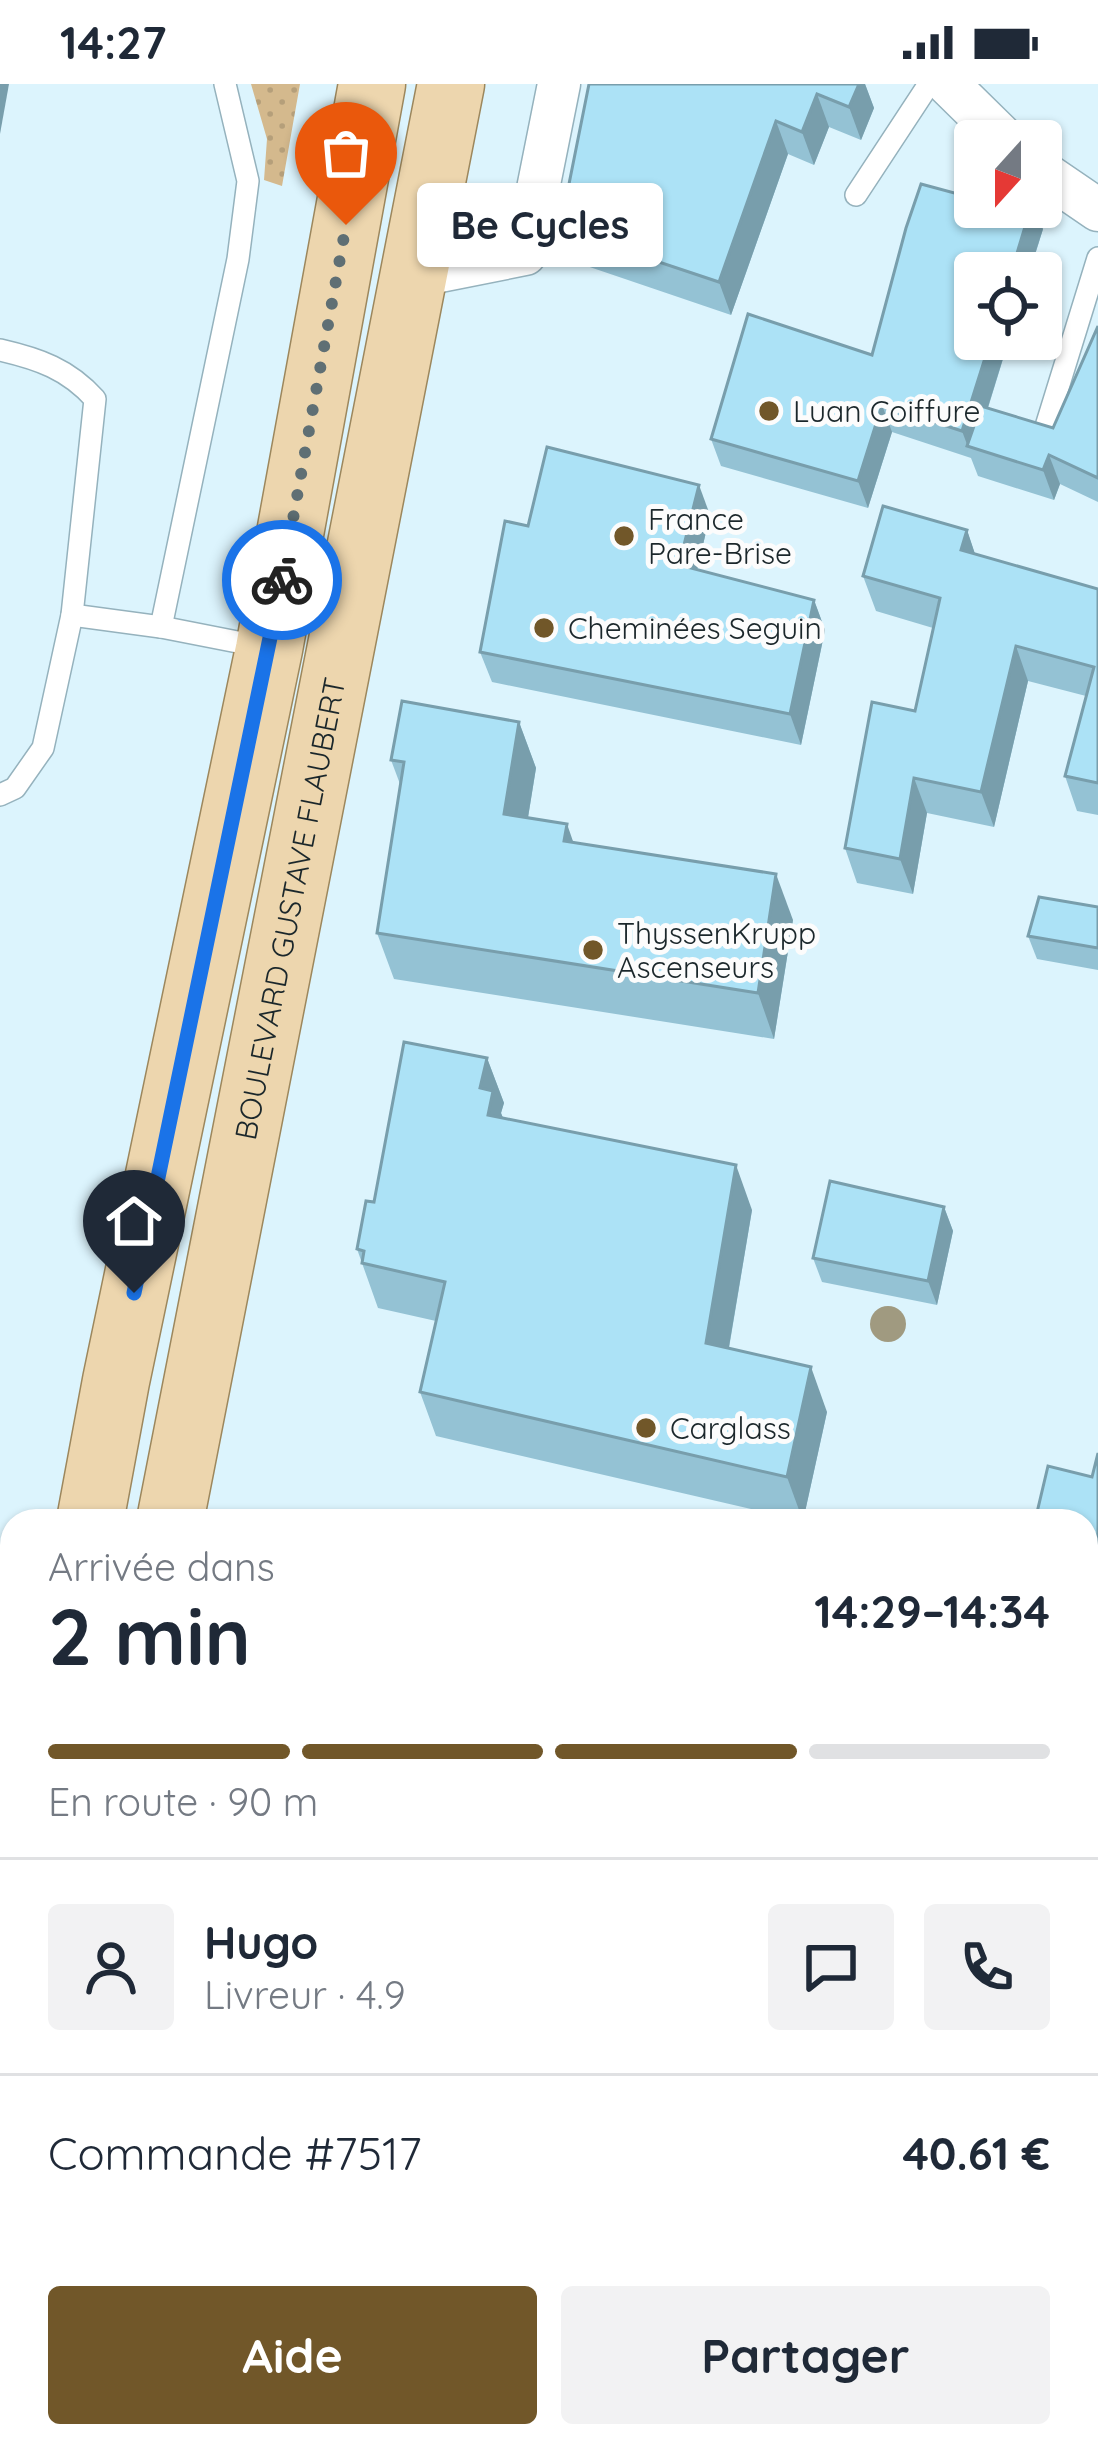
<!DOCTYPE html>
<html lang="fr">
<head>
<meta charset="utf-8">
<style>
  body { margin:0; font-family:Quicksand,sans-serif; background:#f2f2f3; color:#1f2937; height:100vh; display:flex; flex-direction:column; font-size:45px; white-space:nowrap }
  * { box-sizing:border-box; margin:0 }
  p { font-size:39px; color:#747a83 }
  .icon { flex:none; width:66px; height:66px; fill:none; stroke:currentColor; stroke-width:2; stroke-linecap:round; stroke-linejoin:round }
  .map { position:relative; flex:1; overflow:hidden }
  .drawer { position:absolute; left:0px; top:1425px; width:1098px; height:939px; display:flex; flex-direction:column; background:#fff; border-radius:36px 36px 0 0; box-shadow:0 3px 9px #0004 }
  .drawer>* { flex:none }
  .needle { width:78px; rotate:201deg }
  .fabs { position:absolute; left:954px; top:36px; display:grid; gap:24px }
  .fabs a { display:grid; place-items:center; width:108px; height:108px; border-radius:12px; background:#fff; box-shadow:0 3px 9px #0004; font-size:60px }
  .pin { position:absolute; display:grid; place-items:center; width:102px; height:102px; color:#fff; margin:-123px -51px; border-radius:50% 50% 50% 0; rotate:-45deg; box-shadow:0 0 12px #0007 }
  .pin .icon { rotate:45deg }
  .courier { position:absolute; display:grid; place-items:center; width:120px; height:120px; margin:-60px; border:9px solid #1a73e8; border-radius:50%; background:#fff; color:#222; box-shadow:0 3px 15px #0007 }
  .bubble { position:absolute; height:84px; border-radius:12px; background:#fff; box-shadow:0 3px 9px #0004; font-size:39px; font-weight:700; line-height:84px; text-align:center }
  .overview em { font-style:normal; font-weight:700 }
  .overview div { display:flex; flex-direction:column-reverse }
  .overview { display:flex; align-items:center; justify-content:space-between; height:204px; padding:0 48px }
  h1 { font-size:78px; font-weight:700; line-height:90px }
  .bar { display:grid; grid-template-columns:repeat(4,1fr); gap:18px 12px; align-content:center; height:144px; padding:0 48px }
  .bar i { height:15px; border-radius:9px; background:#e0e1e3 }
  .bar .on { background:#715729 }
  .bar p { grid-column:span 4 }
  .line { display:flex; align-items:center; gap:30px; padding:0 48px; border-top:3px solid #e0e1e3 }
  .line div { flex:1 }
  .round { display:grid; place-items:center; flex:none; width:126px; height:126px; border-radius:12px; background:#f2f2f3 }
  .button { display:flex; gap:24px; margin-top:auto; padding:24px 48px }
  .button a { flex:1; height:138px; border-radius:12px; background:#715729; color:#fff; font-size:48px; font-weight:700; line-height:138px; text-align:center }
  .button a+a { background:#f2f2f3; color:#1f2937 }
  .status { display:flex; justify-content:space-between; align-items:center; height:84px; padding:0 60px; background:#fff; direction:ltr }
  .status svg { height:33px; fill:currentColor }
  .map>svg:first-child { display:block }
  .grass { fill:url(#grass-dots) }
  .lines { fill:none; stroke-linecap:round; stroke-linejoin:round }
  .lane-casing { stroke:#95b2bd; stroke-width:24 }
  .street-casing { stroke:#95b2bd; stroke-width:45 }
  .primary-casing { stroke:#9c875d; stroke-width:69 }
  .lane { stroke:#fff; stroke-width:21 }
  .street { stroke:#fff; stroke-width:42 }
  .primary { stroke:#edd6ae; stroke-width:66 }
  .tree { fill:#a09a80 }
  .wall { fill:#94c2d4 }
  .shaded-wall { fill:#789eac }
  .building { fill:#ace2f6; stroke:#789eac; stroke-width:3 }
  .done { stroke:#5f6f74; stroke-width:12; stroke-dasharray:0 21.6 }
  .route { stroke:#1a73e8; stroke-width:15 }
  .poi-dot { fill:#715729; stroke:#fcfcfc; stroke-width:4.5 }
  .labels { text-anchor:middle; dominant-baseline:central; stroke-width:10; stroke-linejoin:round; paint-order:stroke }
  .poi-label { font-size:30px; fill:#1b272b; stroke:#fcfcfc; text-anchor:start }
  .street-label { font-size:30px; fill:#1b272b; stroke:#fcfcfc }
</style>
</head>
<body>
<div class="status"><b>14:27</b><svg viewBox="0 0 49 12"><path d="M0 12V9h3v3zM5 12V6h3v6zM10 12V3h3v9zM15 12V0h3v12zM26 1h20v11H26zM47 4h2v5h-2z"/></svg></div>
<div class="map">
<svg width="1098" height="2362" viewBox="0 0 1098 2362">
  <defs>
    <pattern id="grass-dots" width="8" height="8" patternUnits="userSpaceOnUse" patternTransform="scale(3)"><rect width="8" height="8" fill="#d4b98d"/><path d="M2 2h.1M6 6h.1" fill="none" stroke="#b59f7a" stroke-width="1.8" stroke-linecap="round"/></pattern>
  </defs>
  <rect width="100%" height="100%" fill="#dcf4fd"/>
  <polygon class="grass" points="251,0 300,0 282,102 264,96 267,55"/>
  <g class="lines">
    <defs>
      <g id="lane">
        <polyline points="856,111 929,0"/>
        <path d="M0 266C39 275 68 285 95 315L72 531 43 664 15 704 0 711"/>
        <polyline points="1043,352 1098,174"/>
        <polyline points="72,531 161,543 263,563"/>
        <polyline points="161,543 238,175 248,97 225,0"/>
      </g>
      <g id="street">
        <polyline points="948,0 1006,57"/>
        <polyline points="1041,87 1098,126"/>
        <polyline points="415,192 525,170 559,0"/>
        <polyline points="1086,1796 1098,1785"/>
        <polyline points="365,2362 383,2352"/>
      </g>
      <g id="primary">
        <polyline points="90,1437 116,1297 269,565 372,0"/>
        <path id="s1" d="M170 1437 451 0"/>
        <polyline points="0,2218 12,1967"/>
        <polyline points="71,2352 71,2362"/>
      </g>
    </defs>
    <use href="#lane" class="lane-casing"/>
    <use href="#street" class="street-casing"/>
    <use href="#primary" class="primary-casing"/>
    <use href="#lane" class="lane"/>
    <use href="#street" class="street"/>
    <use href="#primary" class="primary"/>
  </g>
  <circle class="tree" cx="888" cy="1240" r="18"/>
  <g class="wall">
    <polygon points="589,0 865,0 874,24 861,56 829,43 814,81 788,70 731,231 572,177 560,145"/>
    <polygon points="1043,145 988,324 1053,344 1098,242 1098,418 1060,400 1054,416 978,392 971,374 892,348 868,424 721,382 711,355 872,271"/>
    <polygon points="710,431 697,486 814,516 825,546 801,661 492,598 480,568 528,442"/>
    <polygon points="967,446 975,470 1098,505 1098,731 1077,727 1065,692 1086,612 1028,597 994,743 927,729 913,810 857,799 845,764 915,627 933,544 876,527 863,492"/>
    <polygon points="519,638 536,684 528,734 573,759 793,836 774,955 394,895 377,849 400,700 391,676"/>
    <polygon points="1098,823 1098,886 1037,875 1028,852"/>
    <polygon points="487,974 504,1019 501,1029 503,1034 752,1126 729,1264 827,1328 803,1437 436,1352 420,1308 436,1237 378,1224 357,1165 374,1118"/>
    <polygon points="944,1123 953,1147 937,1221 822,1198 813,1174"/>
    <polygon points="1098,1369 1098,1482 1086,1479 1086,1437 1092,1393"/>
    <polygon points="1098,1963 1098,2123 1090,2126 1086,2115 1086,1982 1091,1980"/>
    <polygon points="1086,2145 1098,2185 1098,2309 1086,2313"/>
  </g>
  <g class="shaded-wall">
    <polygon points="0,0 9,0 0,50"/>
    <polygon points="859,0 865,0 874,24 861,56 849,23"/>
    <polygon points="817,10 829,43 814,81 802,48"/>
    <polygon points="776,37 788,70 731,231 719,198"/>
    <polygon points="1031,123 1035,123 1043,145 1029,189 1011,189"/>
    <polygon points="991,255 1009,255 975,365 968,363 962,347"/>
    <polygon points="882,321 892,348 868,424 858,397"/>
    <polygon points="1049,371 1060,400 1054,416 1043,386"/>
    <polygon points="699,401 710,431 691,512 679,481"/>
    <polygon points="967,446 979,482 961,466"/>
    <polygon points="814,516 825,546 801,661 790,630"/>
    <polygon points="1016,562 1028,597 994,743 981,708"/>
    <polygon points="519,638 536,684 521,776 504,730"/>
    <polygon points="914,694 927,729 913,810 900,775"/>
    <polygon points="567,740 583,786 564,757"/>
    <polygon points="776,790 793,836 774,955 758,909"/>
    <polygon points="487,974 504,1019 501,1029 510,1052 488,1031 480,1004"/>
    <polygon points="736,1081 752,1126 722,1304 706,1259"/>
    <polygon points="944,1123 953,1147 937,1221 928,1197"/>
    <polygon points="811,1283 827,1328 803,1437 787,1393"/>
  </g>
  <g class="building">
    <polygon points="589,0 859,0 849,23 817,10 802,48 776,37 719,198 560,145"/>
    <polygon points="921,100 969,113 972,100 975,101 975,123 1031,123 1011,189 975,189 975,255 991,255 962,347 882,321 858,397 711,355 748,230 872,271 906,144"/>
    <polygon points="1098,242 1098,394 1049,371 1043,386 967,362 981,322 1053,344"/>
    <polygon points="547,363 699,401 679,481 814,516 790,630 480,568 505,437 528,442"/>
    <polygon points="883,422 967,446 961,466 1098,505 1098,699 1065,692 1094,583 1016,562 981,708 914,694 900,775 845,764 872,618 915,627 940,514 863,492"/>
    <polygon points="402,617 519,638 504,730 567,740 564,757 776,790 758,909 377,849 404,678 391,676"/>
    <polygon points="1039,813 1098,823 1098,864 1028,852"/>
    <polygon points="404,958 487,974 480,1004 493,1007 488,1031 736,1081 706,1259 811,1283 787,1393 420,1308 445,1198 362,1179 364,1167 357,1165 366,1117 374,1118"/>
    <polygon points="830,1097 944,1123 928,1197 813,1174"/>
    <polygon points="1098,1369 1098,1460 1086,1457 1086,1437 1035,1437 1048,1382 1092,1393"/>
    <polygon points="380,1431 403,1437 378,1437"/>
    <polygon points="1098,1963 1098,2097 1086,2100 1086,1982 1091,1980 1087,1967"/>
    <polygon points="1086,2152 1098,2192 1098,2284 1096,2277 1086,2279"/>
    <polygon points="472,2352 512,2352 517,2362 453,2362"/>
  </g>
  <g class="lines">
    <polyline class="done" points="282,496 346,141"/>
    <polyline class="route" points="134,1209 282,496"/>
  </g>
  <g class="poi-dot">
    <circle cx="769" cy="327" r="12"/>
    <circle cx="624" cy="452" r="12"/>
    <circle cx="544" cy="544" r="12"/>
    <circle cx="593" cy="866" r="12"/>
    <circle cx="646" cy="1344" r="12"/>
  </g>
  <g class="labels">
    <g class="poi-label">
      <text x="793" y="327">Luan Coiffure</text>
      <text x="648" y="435">France<tspan x="648" dy="34">Pare-Brise</tspan></text>
      <text x="568" y="544">Cheminées Seguin</text>
      <text x="617" y="849">ThyssenKrupp<tspan x="617" dy="34">Ascenseurs</tspan></text>
      <text x="670" y="1344">Carglass</text>
    </g>
    <g class="street-label">
      <text stroke="none"><textPath href="#s1" startOffset="624">BOULEVARD GUSTAVE FLAUBERT</textPath></text>
    </g>
  </g>
</svg>
<div class="fabs">
<a><svg class="needle" viewBox="-14 -14 28 28"><path d="M0-13l5 13h-10z" fill="#e53935"/><path d="M0 13l5-13h-10z" fill="#747a83"/></svg></a>
<a><svg class="icon" aria-label="locate" viewBox="0 0 24 24"><circle cx="12" cy="12" r="6"/><path d="M12 2v4M12 18v4M2 12h4M18 12h4"/></svg></a>
</div>
<div class="pin" style="left:346px;top:141px;background:#ea580c"><svg class="icon" aria-label="bag" viewBox="0 0 24 24"><path d="M5 8h14l-1 12H6zM9 8a3 3 0 0 1 6 0"/></svg></div>
<div class="pin" style="left:134px;top:1209px;background:#1f2937"><svg class="icon" aria-label="home" viewBox="0 0 24 24"><path d="M3 11l9-7 9 7M6 9v11h12V9"/></svg></div>
<div class="courier" style="left:282px;top:496px"><svg class="icon" aria-label="bike" viewBox="0 0 24 24"><circle cx="6" cy="16" r="4"/><circle cx="18" cy="16" r="4"/><path d="M6 16l4-8h5l3 8M10 8l3 8H6M13 5h3"/></svg></div>
<div class="bubble" style="left:417px;top:99px;width:246px">Be Cycles</div>
<section class="drawer">
<div class="overview"><div><h1>2 min</h1><p>Arrivée dans</p></div><em>14:29–14:34</em></div>
<div class="bar"><i class="on"></i><i class="on"></i><i class="on"></i><i></i><p>En route · 90 m</p></div>
<div class="line" style="height:216px"><a class="round"><svg class="icon" aria-label="person" viewBox="0 0 24 24"><circle cx="12" cy="8" r="4"/><path d="M4 21q1-7 8-7t8 7"/></svg></a><div><b>Hugo</b><p>Livreur · 4.9</p></div><a class="round"><svg class="icon" aria-label="chat" viewBox="0 0 24 24"><path d="M4 5h16v11H9l-5 4z"/></svg></a><a class="round"><svg class="icon" aria-label="phone" viewBox="0 0 24 24"><path d="M5 4h4l2 5-3 2q2 4 5 5l2-3 5 2v4C11 20 4 13 5 4z"/></svg></a></div>
<div class="line" style="height:156px"><div>Commande #7517</div><b>40.61 €</b></div>
<div class="button"><a>Aide</a><a>Partager</a></div>
</section>
</div>
</body>
</html>
